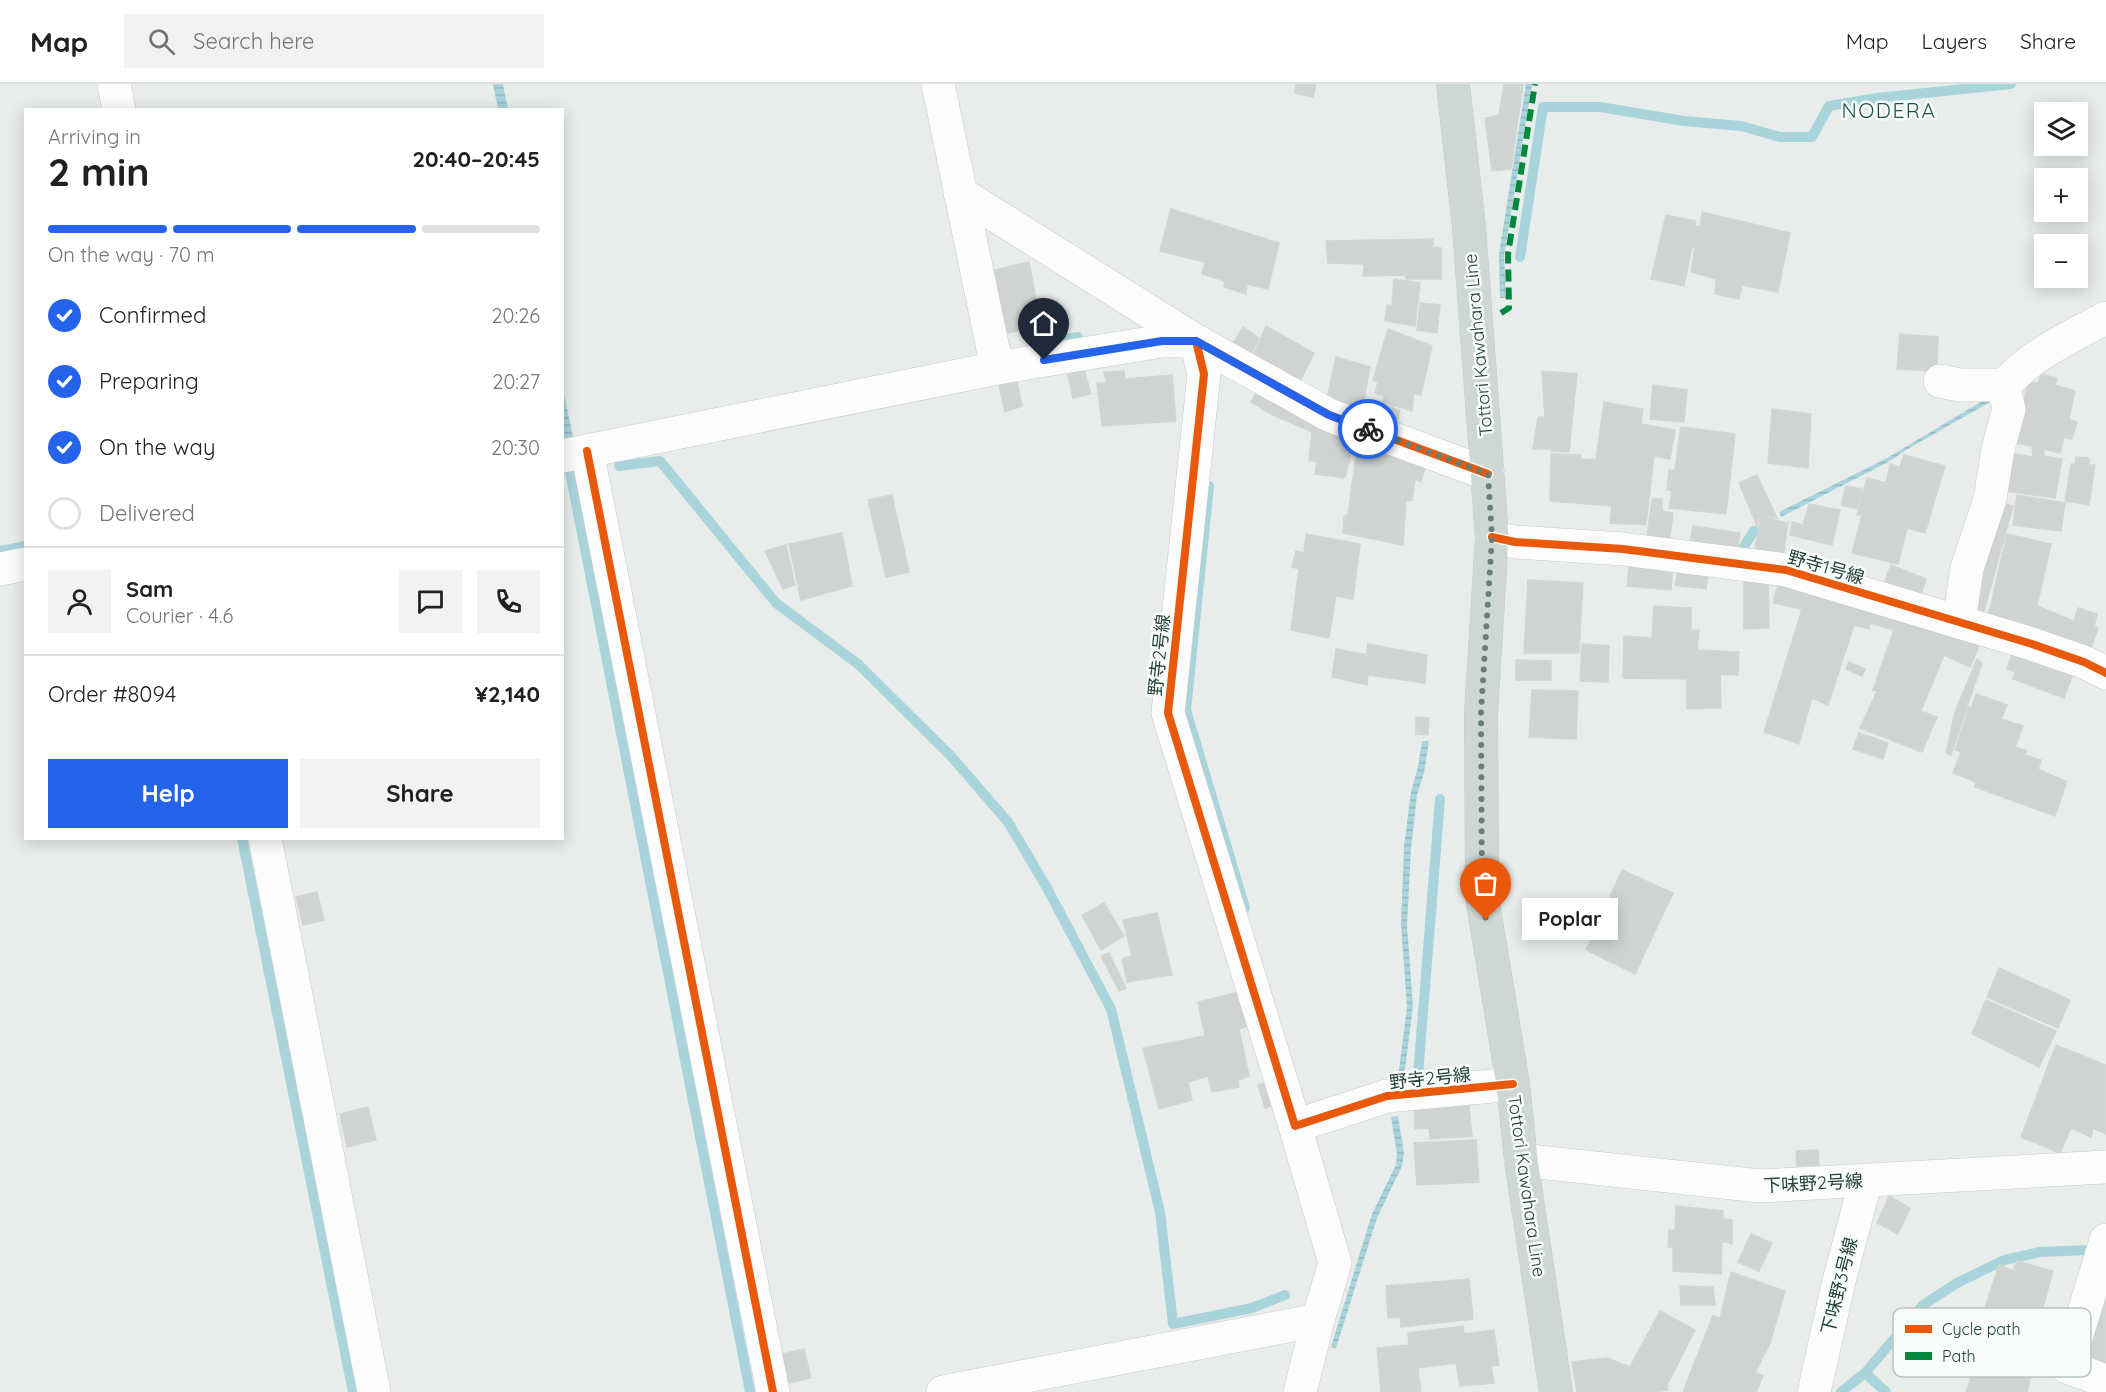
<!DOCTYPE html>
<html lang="en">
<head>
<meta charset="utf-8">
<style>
  body { margin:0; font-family:Quicksand,"Noto Sans JP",sans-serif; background:#f2f2f2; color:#202124; height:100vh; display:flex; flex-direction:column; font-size:22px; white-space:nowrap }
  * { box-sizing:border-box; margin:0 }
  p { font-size:20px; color:#757577 }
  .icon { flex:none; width:33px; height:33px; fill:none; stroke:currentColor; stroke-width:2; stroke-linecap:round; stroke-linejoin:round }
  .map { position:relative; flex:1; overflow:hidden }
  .panel { position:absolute; left:24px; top:24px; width:540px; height:732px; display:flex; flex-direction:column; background:#fff; border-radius:0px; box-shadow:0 3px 15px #0003 }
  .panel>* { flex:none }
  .fabs { position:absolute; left:2034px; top:18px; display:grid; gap:12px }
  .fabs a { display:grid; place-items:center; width:54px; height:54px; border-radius:0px; background:#fff; box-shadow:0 3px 15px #0003; font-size:30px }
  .pin { position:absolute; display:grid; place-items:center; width:51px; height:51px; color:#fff; margin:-62px -26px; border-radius:50% 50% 50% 0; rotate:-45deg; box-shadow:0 0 6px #0007 }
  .pin .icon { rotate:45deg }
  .courier { position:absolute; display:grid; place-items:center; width:60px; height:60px; margin:-30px; border:4px solid #2563eb; border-radius:50%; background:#fff; color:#222; box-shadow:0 2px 8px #0007 }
  .bubble { position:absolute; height:42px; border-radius:0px; background:#fff; box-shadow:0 3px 15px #0003; font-size:20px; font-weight:800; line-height:42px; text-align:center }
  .headline em { font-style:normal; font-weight:800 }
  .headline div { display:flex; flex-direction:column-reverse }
  .headline { display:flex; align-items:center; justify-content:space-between; height:102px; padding:0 24px }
  h1 { font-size:39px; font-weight:800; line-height:45px }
  .bar { display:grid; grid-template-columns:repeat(4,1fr); gap:9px 6px; align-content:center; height:72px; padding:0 24px }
  .bar i { height:8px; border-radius:4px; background:#e0e0e0 }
  .bar .current { background:#2563eb }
  .bar p { grid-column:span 4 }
  .line { display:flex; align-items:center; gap:15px; padding:0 24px; border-top:2px solid #e0e0e0 }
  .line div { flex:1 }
  .round { display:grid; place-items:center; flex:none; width:63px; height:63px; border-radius:0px; background:#f2f2f2 }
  ol { padding:0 24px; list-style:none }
  li { display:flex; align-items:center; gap:18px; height:66px }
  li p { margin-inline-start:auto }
  li .icon { padding:6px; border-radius:50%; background:#2563eb; color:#fff; stroke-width:4 }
  li:last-child { color:#757577 }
  li i { width:33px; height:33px; border:3px solid #e0e0e0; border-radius:50% }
  .primary-button { display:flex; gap:12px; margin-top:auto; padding:12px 24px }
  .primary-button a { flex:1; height:69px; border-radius:0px; background:#2563eb; color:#fff; font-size:24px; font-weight:800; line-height:69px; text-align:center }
  .primary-button a+a { background:#f2f2f2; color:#202124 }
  header { display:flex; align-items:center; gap:36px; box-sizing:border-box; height:84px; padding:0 30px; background:#fff; border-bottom:2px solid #e0e0e0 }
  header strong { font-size:28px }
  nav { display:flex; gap:33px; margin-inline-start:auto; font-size:21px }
  .search { width:420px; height:54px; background:#f2f2f2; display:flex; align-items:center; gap:15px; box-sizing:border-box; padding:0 21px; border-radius:0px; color:#757577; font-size:22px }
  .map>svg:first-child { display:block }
  .water { fill:url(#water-rules) }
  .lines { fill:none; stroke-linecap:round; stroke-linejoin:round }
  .stream { stroke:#a9d4db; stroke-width:10 }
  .building { fill:#cfd4d2; stroke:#d1d6d4; stroke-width:1.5 }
  .minor-casing { stroke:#c5cac8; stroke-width:34 }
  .major-casing { stroke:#c3ccc9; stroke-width:34 }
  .minor { stroke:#fcfcfc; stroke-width:33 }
  .major { stroke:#cfd7d5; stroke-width:33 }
  .quiet { stroke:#00873e; stroke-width:6; stroke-dasharray:12 6; stroke-linecap:butt }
  .cycleway-casing { stroke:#f7fbf9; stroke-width:11 }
  .cycleway { stroke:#e8590c; stroke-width:8 }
  .done { stroke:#697e78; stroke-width:6; stroke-dasharray:0 10.8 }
  .route { stroke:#2563eb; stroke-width:8 }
  .labels { text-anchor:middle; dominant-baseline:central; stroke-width:5; stroke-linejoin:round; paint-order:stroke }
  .street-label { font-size:18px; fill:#24423a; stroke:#f7fbf9 }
  .quarter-label { font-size:21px; letter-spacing:1.5px; fill:#1f5548; stroke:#f7fbf9 }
  .key { fill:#f7fbf9; stroke:#b8c4c0; stroke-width:1.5 }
  .key-label { font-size:16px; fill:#24423a }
</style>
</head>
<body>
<header>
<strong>Map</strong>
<div class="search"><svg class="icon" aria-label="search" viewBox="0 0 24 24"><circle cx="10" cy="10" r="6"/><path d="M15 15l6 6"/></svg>Search here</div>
<nav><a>Map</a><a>Layers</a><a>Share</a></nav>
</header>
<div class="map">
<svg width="2106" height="1308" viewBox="0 0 2106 1308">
  <defs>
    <pattern id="water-rules" width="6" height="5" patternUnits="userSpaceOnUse" patternTransform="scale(1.5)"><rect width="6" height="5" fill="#a9d4db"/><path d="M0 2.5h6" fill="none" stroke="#91b7bd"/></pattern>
  </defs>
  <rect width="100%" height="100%" fill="#e8edeb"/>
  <g class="water">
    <polygon points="493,0 503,0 508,25 498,25"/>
    <polygon points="1526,0 1532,0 1504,172 1506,214 1500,214 1499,170"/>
    <polygon points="562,301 573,353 564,355 562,346"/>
    <polygon points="1994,310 1997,314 1906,366 1890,377 1781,433 1779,428 1887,374"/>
    <polygon points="1422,657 1429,657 1424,689 1417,711 1411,764 1407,842 1413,922 1404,993 1398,993 1407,923 1401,840 1404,762 1411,708 1418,683"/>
    <polygon points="1398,1032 1404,1069 1402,1082 1377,1134 1336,1264 1331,1263 1372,1130 1396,1081 1397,1070 1391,1033"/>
  </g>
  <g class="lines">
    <g class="stream">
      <polyline points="1520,173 1543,23 1600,23 1684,37 1741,42 1780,53 1812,53 1829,22 1877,14 2011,0"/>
      <polyline points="1039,261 1078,253"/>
      <polyline points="619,382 660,377 776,519 858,580 950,671 1008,738 1047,804 1111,925 1160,1128 1173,1240 1252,1224 1285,1211"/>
      <polyline points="570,388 750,1308"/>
      <polyline points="1209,402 1186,626 1245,824"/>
      <polyline points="0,467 26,462"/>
      <polyline points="1737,473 1754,447"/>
      <polyline points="242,754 353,1308"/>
      <polyline points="1418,991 1440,715"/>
      <polyline points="1865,1289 1886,1308"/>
      <polyline points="1841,1308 1865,1289 1923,1221 1957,1199 2004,1176 2040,1168 2089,1166"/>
    </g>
  </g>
  <g class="building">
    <polygon points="1296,0 1316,0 1313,13 1295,9"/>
    <polygon points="1504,0 1523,0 1511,85 1492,87 1485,34 1499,31"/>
    <polygon points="1171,125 1279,159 1268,205 1247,200 1246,210 1224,203 1225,197 1202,190 1205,178 1160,167"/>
    <polygon points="1702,128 1790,149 1778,208 1742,201 1739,215 1715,210 1716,195 1691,188 1695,164 1692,163 1684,202 1651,195 1666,131 1696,137 1695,142 1700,142"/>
    <polygon points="1433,155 1433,163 1441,164 1441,195 1406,195 1405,191 1363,192 1364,180 1328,179 1326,157"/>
    <polygon points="1029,178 1041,241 1001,251 989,187"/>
    <polygon points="1394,195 1420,199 1415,242 1385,237 1387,221 1392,222"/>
    <polygon points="1420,219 1440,221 1437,249 1417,246"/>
    <polygon points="1266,242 1314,269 1296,306 1250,279"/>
    <polygon points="1243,243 1259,254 1247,279 1228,268"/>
    <polygon points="1388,245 1432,262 1421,311 1414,309 1412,327 1383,318 1384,312 1375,309 1378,298 1373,296"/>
    <polygon points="1900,250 1938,253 1937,287 1897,285"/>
    <polygon points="1336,273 1370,283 1364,316 1400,326 1394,351 1326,319"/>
    <polygon points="1083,282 1091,310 1073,314 1067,286"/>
    <polygon points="1124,287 1125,295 1172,291 1176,337 1102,342 1097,299 1106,299 1104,288"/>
    <polygon points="1542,287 1577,290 1569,368 1551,367 1551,365 1533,365 1538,333 1545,333"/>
    <polygon points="2041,290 2057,294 2055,301 2075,307 2069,335 2077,338 2072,355 2064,353 2060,369 2044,365 2044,372 2062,375 2055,414 1997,406 2004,368 2033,373 2032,362 2014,359 2028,298 2038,299"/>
    <polygon points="1016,294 1022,322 1005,328 998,298"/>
    <polygon points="1260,301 1356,348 1345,394 1315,390 1317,378 1309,376 1312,348 1271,330 1251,318"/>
    <polygon points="1653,301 1687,306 1684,338 1650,335"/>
    <polygon points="1604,318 1643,325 1641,340 1675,346 1670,375 1654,372 1646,441 1610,439 1612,422 1550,417 1551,370 1581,371 1581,375 1596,376"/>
    <polygon points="1772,325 1811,330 1808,384 1768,379"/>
    <polygon points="1681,343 1735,350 1726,430 1669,424 1672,407 1667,406 1669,386 1675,386"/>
    <polygon points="1359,348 1428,375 1421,398 1415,395 1412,416 1406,417 1403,461 1343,449 1344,433 1348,431 1356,371 1353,369"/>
    <polygon points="1904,371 1945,382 1925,449 1907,444 1898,480 1852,469 1862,431 1857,431 1867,394 1886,399 1890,380 1900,383"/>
    <polygon points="2076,373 2089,374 2089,381 2095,381 2089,421 2065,417 2071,380 2075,380"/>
    <polygon points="1757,391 1777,434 1760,431 1757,442 1739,399"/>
    <polygon points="1846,402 1862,405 1858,425 1841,421"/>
    <polygon points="892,411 909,488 886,493 868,416"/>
    <polygon points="2017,411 2065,419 2061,447 2013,441"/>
    <polygon points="1652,415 1662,415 1662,427 1673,429 1669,461 1646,460"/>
    <polygon points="1996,417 2013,422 1984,527 1968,523"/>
    <polygon points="1809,420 1840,426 1832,461 1790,451 1792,438 1803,441"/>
    <polygon points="1761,432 1788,439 1782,480 1753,474"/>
    <polygon points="1693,442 1740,449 1736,472 1689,464"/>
    <polygon points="842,449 852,502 801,516 789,460"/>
    <polygon points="1306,450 1360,460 1353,515 1336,512 1329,554 1291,546 1299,485 1292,483 1296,467 1304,469"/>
    <polygon points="2007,450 2051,460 2037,522 2074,537 2078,524 2097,530 2094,543 2098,544 2088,572 1988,533"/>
    <polygon points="786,461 795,501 783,505 765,467"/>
    <polygon points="1630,472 1673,477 1671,506 1627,502"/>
    <polygon points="1680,478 1710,482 1706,505 1675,501"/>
    <polygon points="1891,481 1926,495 1918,519 1881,508"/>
    <polygon points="1744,489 1768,489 1769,544 1744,545"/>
    <polygon points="1781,491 1983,553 1970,583 1944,571 1921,627 1937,633 1922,668 1860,644 1877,607 1873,606 1894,546 1870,539 1869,545 1854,541 1828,621 1812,614 1799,660 1764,648 1802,525 1773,519"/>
    <polygon points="1528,496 1583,499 1579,569 1524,569"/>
    <polygon points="1654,522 1691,524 1691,546 1699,546 1697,566 1739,568 1738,591 1720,590 1721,624 1687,625 1687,595 1623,594 1624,552 1652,554"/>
    <polygon points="1368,560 1427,571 1425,599 1368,591 1367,601 1332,593 1336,565 1367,571"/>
    <polygon points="1582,560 1609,562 1608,598 1580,597"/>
    <polygon points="2024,562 2076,582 2064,614 2013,595 2015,588 2007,585 2012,571 2020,575"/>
    <polygon points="1977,575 1982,579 1951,671 1946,669 1955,628"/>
    <polygon points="1516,576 1551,577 1551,596 1516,596"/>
    <polygon points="1849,578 1865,585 1862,592 1846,585"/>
    <polygon points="1532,606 1578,607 1576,655 1529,653"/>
    <polygon points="1976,610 2007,621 2001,635 2023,642 2015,663 2027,667 2025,671 2041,676 2038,685 2067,698 2055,732 1975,703 1976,698 1953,689 1961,668 1955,666 1969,623 1971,624"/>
    <polygon points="1416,633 1429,634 1428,651 1416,650"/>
    <polygon points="1859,649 1888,659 1883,675 1853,665"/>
    <polygon points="1622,786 1673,809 1635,890 1586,866"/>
    <polygon points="317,808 324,836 303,841 296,813"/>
    <polygon points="1104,819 1124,852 1101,866 1082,831"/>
    <polygon points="1157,829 1172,891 1127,898 1122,875 1132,872 1123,836"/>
    <polygon points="1109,869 1126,904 1119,907 1101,872"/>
    <polygon points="1999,884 2070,916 2058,944 1987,913"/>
    <polygon points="1239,908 1248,942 1239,945 1249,992 1238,996 1239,1003 1212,1008 1208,992 1188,998 1192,1016 1159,1025 1143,964 1205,952 1198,918"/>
    <polygon points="1986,916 2056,947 2039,983 1972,950"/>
    <polygon points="2056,961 2106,981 2106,1050 2093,1044 2091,1053 2071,1044 2060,1069 2021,1053"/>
    <polygon points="1267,998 1275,1021 1265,1024 1258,1001"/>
    <polygon points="1469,1021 1472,1052 1430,1055 1429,1044 1415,1045 1415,1025"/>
    <polygon points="368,1023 376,1056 347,1063 340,1030"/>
    <polygon points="1476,1056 1479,1098 1417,1101 1414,1059"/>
    <polygon points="1818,1066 1819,1081 1797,1082 1796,1067"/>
    <polygon points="1889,1112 1910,1124 1898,1150 1877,1139"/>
    <polygon points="1676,1122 1723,1127 1723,1135 1732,1136 1732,1160 1722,1157 1721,1190 1673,1187 1673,1163 1668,1163 1669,1146 1675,1147"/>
    <polygon points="1751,1150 1772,1159 1759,1187 1738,1178"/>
    <polygon points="2017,1177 2053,1187 2042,1227 2064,1237 2054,1274 1978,1245 1999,1181 2013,1187"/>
    <polygon points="1731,1188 1785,1207 1770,1259 1755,1289 1763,1292 1756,1308 1683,1308 1713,1231 1720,1235"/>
    <polygon points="1469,1195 1473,1235 1401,1243 1400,1233 1388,1234 1386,1202"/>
    <polygon points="2106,1198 2106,1282 2088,1277 2089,1272 2084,1270"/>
    <polygon points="1680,1202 1713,1203 1715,1221 1681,1221"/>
    <polygon points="1660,1227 1695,1246 1667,1301 1668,1306 1653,1308 1577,1308 1572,1278 1607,1274 1630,1283"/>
    <polygon points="1463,1242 1464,1250 1494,1246 1499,1281 1491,1282 1494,1299 1460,1302 1456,1279 1418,1284 1421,1308 1381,1308 1377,1264 1409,1261 1408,1249"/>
    <polygon points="804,1265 811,1294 785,1300 778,1271"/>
    <polygon points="1975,1268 2032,1287 2027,1308 1966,1308 1971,1292 1965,1290"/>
  </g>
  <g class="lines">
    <defs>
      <g id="minor">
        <polyline points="114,0 119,26"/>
        <polyline points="938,0 997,284"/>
        <polyline points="960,109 1196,257"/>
        <polyline points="1940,297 1960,301 2006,301"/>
        <polyline points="587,367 773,1308"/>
        <polyline points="562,372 997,284 1162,257 1196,257"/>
        <polyline points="1488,390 1329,331 1196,257 1204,290 1168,629 1295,1042 1387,1012 1513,1000"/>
        <polyline points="1492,453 1515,458 1623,465 1786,486 2032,560 2084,578 2106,589"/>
        <polyline points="0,485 26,480"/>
        <path d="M1959 538 1967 484 1990 415 1998 365 2009 325 2004 304C2021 276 2077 249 2106 234"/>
        <polyline points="265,754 374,1308"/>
        <polyline points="1295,1042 1335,1179 1318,1236 1300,1308"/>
        <polyline points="1521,1076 1760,1102 2106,1083"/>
        <polyline points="2106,1156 2067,1283 2106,1297"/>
        <polyline points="943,1308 1318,1236"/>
        <polyline points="1814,1308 1839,1197 1866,1096"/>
      </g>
      <polyline id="major" points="1453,0 1469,143 1492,453 1481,629 1482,813 1513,1000 1521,1076 1556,1308"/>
    </defs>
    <use href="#minor" class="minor-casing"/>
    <use href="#major" class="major-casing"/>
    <use href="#minor" class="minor"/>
    <use href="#major" class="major"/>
    <polyline class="quiet" points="1501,229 1509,224 1508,170 1535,0"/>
    <defs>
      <g id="cycleway">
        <polyline points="587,367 773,1308"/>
        <polyline points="1488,390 1329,331 1196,257 1204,290 1168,629 1295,1042 1387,1012 1513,1000"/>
        <polyline points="1492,453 1515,458 1623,465 1786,486 2032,560 2084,578 2106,589"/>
      </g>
    </defs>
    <use href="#cycleway" class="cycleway-casing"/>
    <use href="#cycleway" class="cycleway"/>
  </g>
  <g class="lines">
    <polyline class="done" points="1368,345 1488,390 1492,453 1481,629 1482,813 1486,836"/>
    <polyline class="route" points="1044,276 1162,257 1196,257 1329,331 1368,345"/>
  </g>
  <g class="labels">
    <g class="street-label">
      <text transform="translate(1478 261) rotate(-95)">Tottori Kawahara Line</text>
      <text transform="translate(1826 483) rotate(16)">野寺1号線</text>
      <text transform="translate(1159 571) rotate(-84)">野寺2号線</text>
      <text transform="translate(1430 994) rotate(-6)">野寺2号線</text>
      <text transform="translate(1813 1099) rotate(-3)">下味野2号線</text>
      <text transform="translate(1527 1102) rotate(82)">Tottori Kawahara Line</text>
      <text transform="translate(1839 1202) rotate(-76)">下味野3号線</text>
    </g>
    <g class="quarter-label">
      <text x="1889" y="26">NODERA</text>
    </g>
  </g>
  <rect x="1893" y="1224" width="198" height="69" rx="9" class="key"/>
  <rect x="1905" y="1241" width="27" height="8" fill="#e8590c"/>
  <rect x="1905" y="1268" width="27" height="8" fill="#00873e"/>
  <g class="key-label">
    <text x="1942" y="1251">Cycle path</text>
    <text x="1942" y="1278">Path</text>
  </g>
</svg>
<div class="fabs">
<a><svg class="icon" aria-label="layers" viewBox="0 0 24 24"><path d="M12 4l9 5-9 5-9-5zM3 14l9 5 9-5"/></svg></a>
<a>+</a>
<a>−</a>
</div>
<div class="pin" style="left:1486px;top:836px;background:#ea580c"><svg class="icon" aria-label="bag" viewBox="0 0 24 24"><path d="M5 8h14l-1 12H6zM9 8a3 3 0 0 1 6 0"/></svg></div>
<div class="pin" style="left:1044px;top:276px;background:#1f2937"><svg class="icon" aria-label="home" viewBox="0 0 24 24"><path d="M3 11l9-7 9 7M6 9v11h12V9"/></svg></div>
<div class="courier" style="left:1368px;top:345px"><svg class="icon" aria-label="bike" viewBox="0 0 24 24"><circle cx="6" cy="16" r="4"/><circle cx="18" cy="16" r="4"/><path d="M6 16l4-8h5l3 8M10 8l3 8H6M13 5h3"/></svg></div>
<div class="bubble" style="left:1522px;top:814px;width:96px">Poplar</div>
<section class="panel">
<div class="headline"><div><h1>2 min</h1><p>Arriving in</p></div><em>20:40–20:45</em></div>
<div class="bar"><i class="current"></i><i class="current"></i><i class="current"></i><i></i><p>On the way · 70 m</p></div>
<ol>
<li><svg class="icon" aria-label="check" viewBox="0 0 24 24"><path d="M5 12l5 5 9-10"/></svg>Confirmed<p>20:26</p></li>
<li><svg class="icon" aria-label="check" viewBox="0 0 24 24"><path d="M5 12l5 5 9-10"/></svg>Preparing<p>20:27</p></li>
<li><svg class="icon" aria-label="check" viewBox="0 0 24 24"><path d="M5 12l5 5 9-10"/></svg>On the way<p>20:30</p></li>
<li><i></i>Delivered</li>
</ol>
<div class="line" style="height:108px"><a class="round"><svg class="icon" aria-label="person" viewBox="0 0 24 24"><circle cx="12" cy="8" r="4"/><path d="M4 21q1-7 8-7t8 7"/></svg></a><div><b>Sam</b><p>Courier · 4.6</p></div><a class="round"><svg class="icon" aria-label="chat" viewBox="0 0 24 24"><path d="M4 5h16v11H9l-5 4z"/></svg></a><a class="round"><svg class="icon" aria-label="phone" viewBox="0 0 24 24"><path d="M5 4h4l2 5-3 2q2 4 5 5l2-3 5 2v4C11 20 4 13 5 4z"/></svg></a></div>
<div class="line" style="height:78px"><div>Order #8094</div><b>¥2,140</b></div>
<div class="primary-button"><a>Help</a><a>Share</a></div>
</section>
</div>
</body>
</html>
